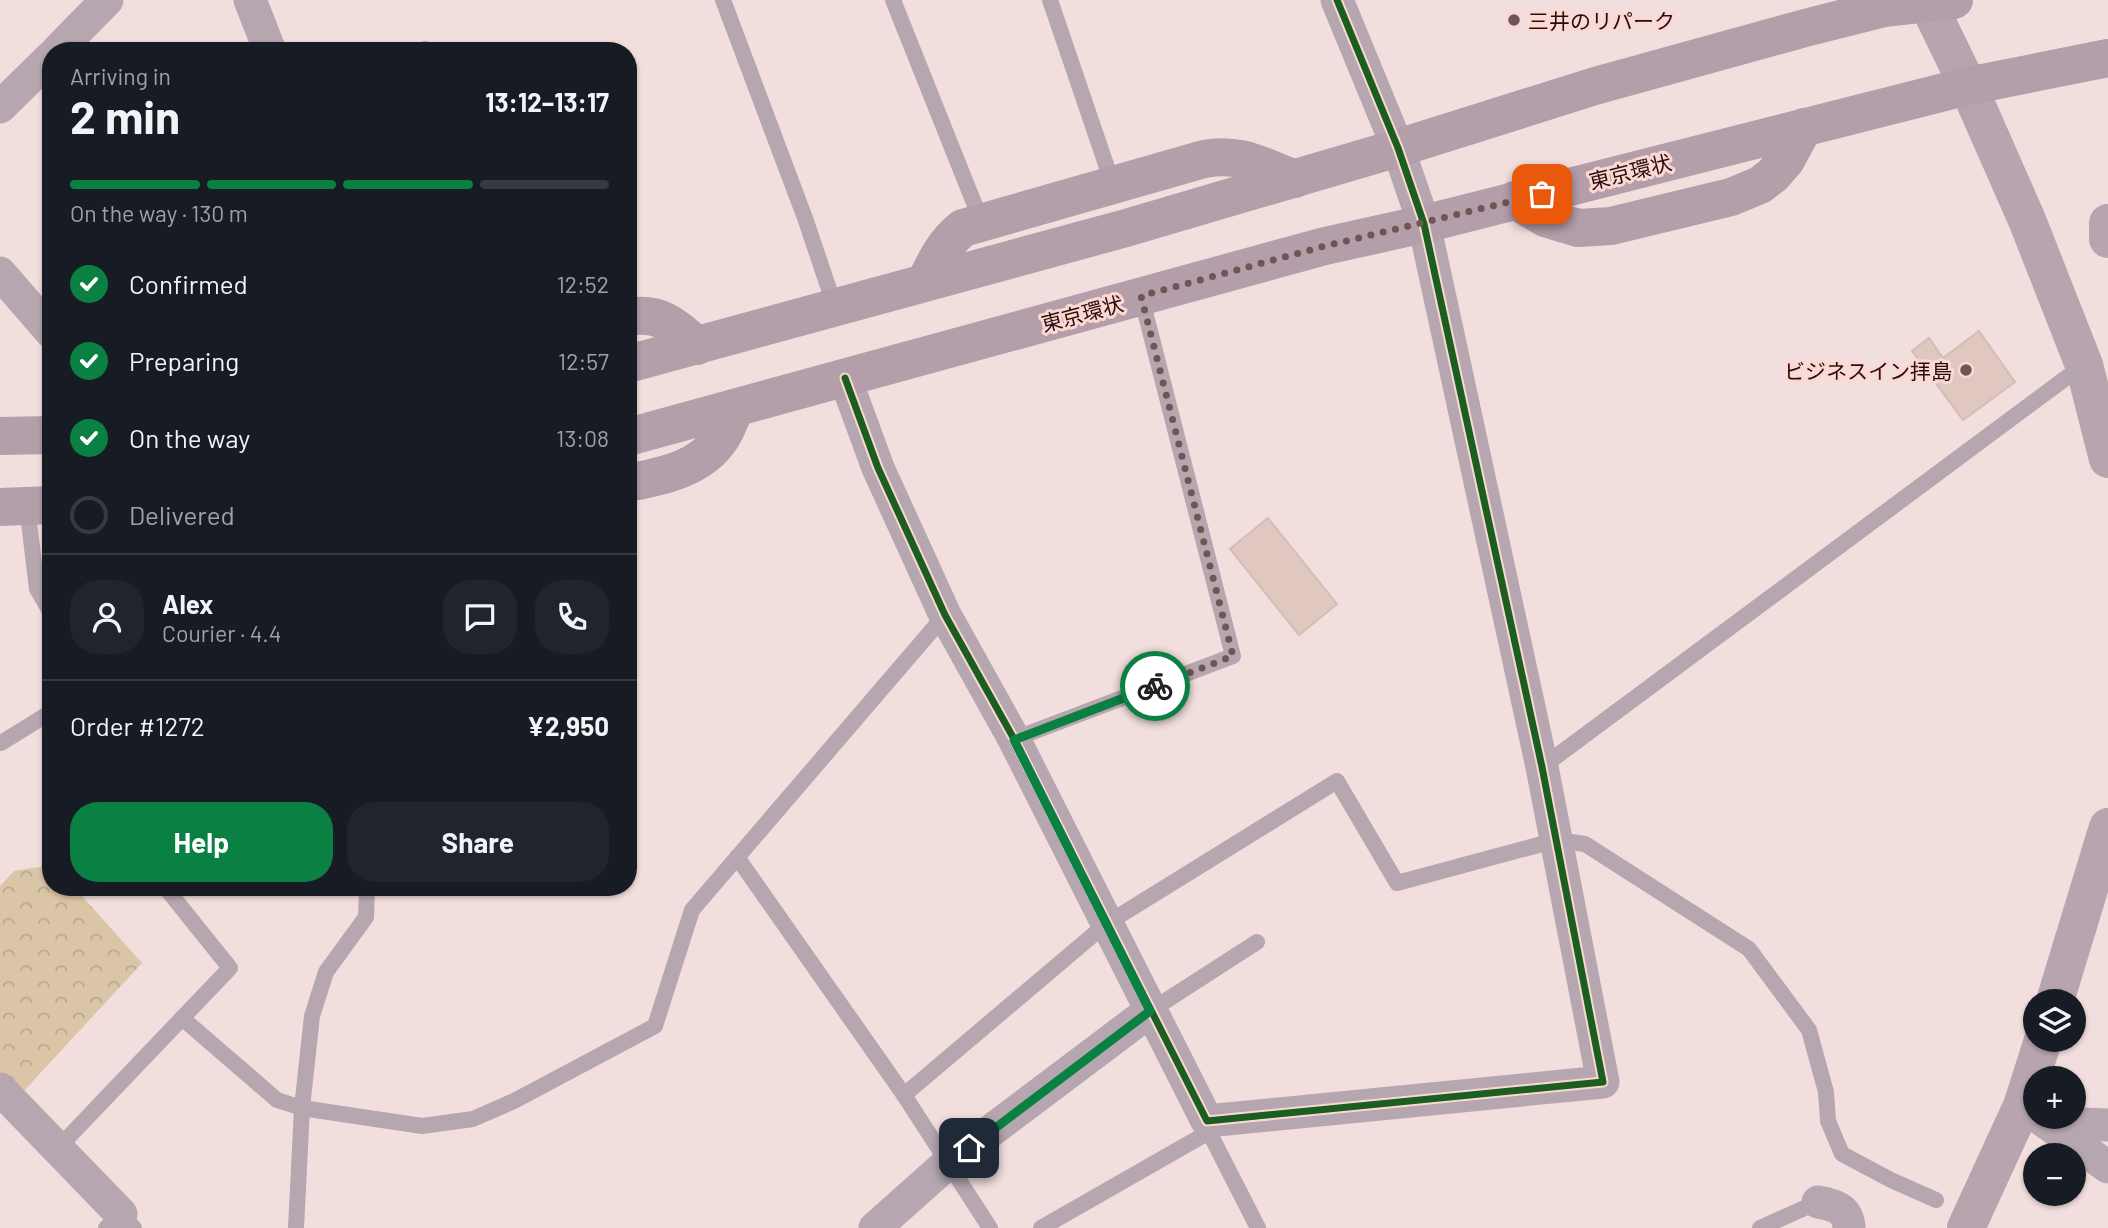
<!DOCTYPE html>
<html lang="en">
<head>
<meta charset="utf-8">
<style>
  body { margin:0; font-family:Barlow,"Noto Sans JP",sans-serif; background:#20242c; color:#f1f3f6; height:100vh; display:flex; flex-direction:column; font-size:26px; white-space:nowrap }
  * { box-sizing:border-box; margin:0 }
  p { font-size:23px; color:#9ea1a6 }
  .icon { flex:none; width:38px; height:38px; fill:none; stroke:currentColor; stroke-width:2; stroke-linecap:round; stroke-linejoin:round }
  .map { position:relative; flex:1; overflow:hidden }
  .panel { position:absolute; left:42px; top:42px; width:595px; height:854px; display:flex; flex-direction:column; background:#171b24; border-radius:28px; box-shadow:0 2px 5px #0004 }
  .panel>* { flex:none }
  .controls { position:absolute; left:2023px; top:989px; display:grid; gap:14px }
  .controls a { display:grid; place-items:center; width:63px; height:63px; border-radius:50%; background:#171b24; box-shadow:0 2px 5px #0004; font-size:35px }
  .pin { position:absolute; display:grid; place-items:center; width:60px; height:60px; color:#fff; margin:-30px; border-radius:14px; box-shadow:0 4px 10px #0006 }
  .courier { position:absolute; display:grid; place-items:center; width:70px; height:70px; margin:-35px; border:5px solid #0b8043; border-radius:50%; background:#fff; color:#222; box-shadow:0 2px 9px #0007 }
  .headline em { font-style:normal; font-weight:700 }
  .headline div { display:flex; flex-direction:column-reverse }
  .headline { display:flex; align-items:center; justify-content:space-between; height:119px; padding:0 28px }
  h1 { font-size:46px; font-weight:700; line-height:52px }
  .bar { display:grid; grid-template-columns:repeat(4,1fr); gap:10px 7px; align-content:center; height:84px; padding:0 28px }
  .bar i { height:9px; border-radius:5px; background:#363941 }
  .bar .current { background:#0b8043 }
  .bar p { grid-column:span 4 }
  .line { display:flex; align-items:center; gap:18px; padding:0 28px; border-top:2px solid #363941 }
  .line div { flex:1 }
  .round { display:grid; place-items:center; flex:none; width:74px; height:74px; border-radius:28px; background:#20242c }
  ol { padding:0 28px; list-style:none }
  li { display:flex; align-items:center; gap:21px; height:77px }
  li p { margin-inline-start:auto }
  li .icon { padding:7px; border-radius:50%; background:#0b8043; color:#fff; stroke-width:4 }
  li:last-child { color:#9ea1a6 }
  li i { width:38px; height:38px; border:4px solid #363941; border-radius:50% }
  .action { display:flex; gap:14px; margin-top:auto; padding:14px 28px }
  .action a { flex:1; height:80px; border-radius:28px; background:#0b8043; color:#fff; font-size:28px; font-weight:700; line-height:80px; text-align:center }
  .action a+a { background:#20242c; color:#f1f3f6 }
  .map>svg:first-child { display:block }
  .park { fill:url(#park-crowns) }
  .building { fill:#e0c8c1; stroke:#d3bdb5; stroke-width:2 }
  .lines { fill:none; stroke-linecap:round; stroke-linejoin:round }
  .lane { stroke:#b5a6af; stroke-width:16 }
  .street { stroke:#b5a6af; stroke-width:33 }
  .secondary { stroke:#b6a4ae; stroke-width:38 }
  .highway { stroke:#b39eaa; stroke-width:38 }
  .cycleway-casing { stroke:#fbd8d4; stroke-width:11 }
  .cycleway { stroke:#1b5e20; stroke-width:7 }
  .done { stroke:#6f5553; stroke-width:7; stroke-dasharray:0 12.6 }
  .route { stroke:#0b8043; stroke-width:9 }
  .poi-dot { fill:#6f5553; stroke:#fbd8d4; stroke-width:2.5 }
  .labels { text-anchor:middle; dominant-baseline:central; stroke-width:6; stroke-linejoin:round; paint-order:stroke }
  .poi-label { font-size:21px; fill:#290b09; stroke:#fbd8d4; text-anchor:start }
  .street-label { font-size:21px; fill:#290b09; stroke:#fbd8d4 }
</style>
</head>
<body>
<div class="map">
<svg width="2108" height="1228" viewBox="0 0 2108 1228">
  <defs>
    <pattern id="park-crowns" width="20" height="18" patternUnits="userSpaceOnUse" patternTransform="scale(1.75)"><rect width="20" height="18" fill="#dac5a7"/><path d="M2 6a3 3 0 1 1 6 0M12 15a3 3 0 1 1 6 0" fill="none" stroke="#bba88e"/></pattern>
  </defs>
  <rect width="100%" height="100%" fill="#f2dfdd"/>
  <polygon class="park" points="51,865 51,887 74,887 142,963 21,1094 0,1072 0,886 14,871"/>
  <g class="building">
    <polygon points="1979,331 2015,382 1963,420 1912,351 1929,338 1943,358"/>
    <polygon points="1268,518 1337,604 1299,635 1230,549"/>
  </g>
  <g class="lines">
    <g class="lane">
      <polyline points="723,0 805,218 835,307"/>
      <polyline points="893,0 982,223"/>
      <polyline points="1050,0 1113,185"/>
      <polyline points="425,49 425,51"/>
      <polyline points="27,506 37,589 51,613"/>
      <polyline points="1014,739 1233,656 1141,296"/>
      <polyline points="1,743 51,712"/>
      <polyline points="1542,767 2082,366"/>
      <polyline points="737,857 904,1095 990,1228"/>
      <polyline points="1150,1011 1257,942"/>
      <polyline points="182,1018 277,1100 302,1108 422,1126 473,1119 514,1101 655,1026 692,910 945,615"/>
      <polyline points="904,1095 1106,924 1337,781 1397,883 1557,840 1585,844 1749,949 1809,1030 1826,1092 1828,1121 1842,1154 1891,1180 1936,1200"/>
      <polyline points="1208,1123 1209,1132 1258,1228"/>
      <polyline points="59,1147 230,968 165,887"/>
      <polyline points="106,1228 121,1214 134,1228"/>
      <polyline points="296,1228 302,1108 312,1016 326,972 366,917 367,887"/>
      <polyline points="1041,1228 1209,1132"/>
      <polyline points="1760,1228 1818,1202"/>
    </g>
    <g class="street">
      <polyline points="250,0 270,51"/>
      <polyline points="57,51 107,0"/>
      <polyline points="0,107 51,57"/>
      <polyline points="0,273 51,332"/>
      <polyline points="845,378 878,468 945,615 1014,739 1207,1121 1603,1082 1542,767 1424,224 1398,148 1337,0"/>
      <polyline points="0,1089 121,1214"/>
      <polyline points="2037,1116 2108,1167"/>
      <polyline points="2058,1116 2083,1124 2108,1125"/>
      <path d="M1818 1202C1834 1205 1848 1208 1849 1228"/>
      <polyline points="875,1228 948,1163 1150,1011"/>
    </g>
    <g class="secondary">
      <polyline points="1928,4 1968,86 2027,220 2084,365 2108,459"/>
      <polyline points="2108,223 2108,239"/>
      <polyline points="2055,1001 2108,827"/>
      <polyline points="1966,1228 2022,1106 2043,1040"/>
    </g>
    <g class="highway">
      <polyline points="1515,200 1545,218 1578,228 1611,226 1731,197 1760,185 1773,175 1786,160 1804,127"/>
      <path d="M926 281C936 260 944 243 963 228L1204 159C1241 152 1261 166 1295 179"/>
      <path d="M628 317C660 311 675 326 697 346"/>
      <polyline points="628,364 1126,228 1398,148 1595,86 1805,28 1884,8 1954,0"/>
      <polyline points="0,436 51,435"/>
      <polyline points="628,437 1325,246 1424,224 1968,86 2108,58"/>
      <path d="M628 483C662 476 701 469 721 438 727 429 731 418 735 408"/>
      <polyline points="0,507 51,505"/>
    </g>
    <defs>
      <polyline id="cycleway" points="845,378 878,468 945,615 1014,739 1207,1121 1603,1082 1542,767 1424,224 1398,148 1337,0"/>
    </defs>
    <use href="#cycleway" class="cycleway-casing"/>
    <use href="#cycleway" class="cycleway"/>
  </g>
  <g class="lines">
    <polyline class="done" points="1155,686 1233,656 1141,296 1325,246 1542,194"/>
    <polyline class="route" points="969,1148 1150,1011 1014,740 1155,686"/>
  </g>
  <g class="poi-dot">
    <circle cx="1514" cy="20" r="7"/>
    <circle cx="1966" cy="370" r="7"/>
  </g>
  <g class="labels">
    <g class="poi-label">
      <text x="1528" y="20">三井のリパーク</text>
      <text x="1952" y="370" text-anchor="end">ビジネスイン拝島</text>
    </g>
    <g class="street-label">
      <text transform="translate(1630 171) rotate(-14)">東京環状</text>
      <text transform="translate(1082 313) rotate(-15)">東京環状</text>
    </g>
  </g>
</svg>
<div class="controls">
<a><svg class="icon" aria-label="layers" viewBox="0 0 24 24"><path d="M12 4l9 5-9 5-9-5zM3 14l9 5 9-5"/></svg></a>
<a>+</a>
<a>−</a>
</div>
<div class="pin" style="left:1542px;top:194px;background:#ea580c"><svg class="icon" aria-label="bag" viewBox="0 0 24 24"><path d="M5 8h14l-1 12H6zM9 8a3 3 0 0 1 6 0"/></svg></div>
<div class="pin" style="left:969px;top:1148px;background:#1f2937"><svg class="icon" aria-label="home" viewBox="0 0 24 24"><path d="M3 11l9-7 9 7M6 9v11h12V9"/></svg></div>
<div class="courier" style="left:1155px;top:686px"><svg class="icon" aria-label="bike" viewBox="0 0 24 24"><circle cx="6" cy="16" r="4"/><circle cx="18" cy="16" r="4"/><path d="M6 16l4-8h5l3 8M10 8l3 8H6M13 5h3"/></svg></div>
<section class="panel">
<div class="headline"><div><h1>2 min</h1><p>Arriving in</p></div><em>13:12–13:17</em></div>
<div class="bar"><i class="current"></i><i class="current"></i><i class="current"></i><i></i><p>On the way · 130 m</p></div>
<ol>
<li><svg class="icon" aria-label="check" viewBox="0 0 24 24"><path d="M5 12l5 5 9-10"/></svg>Confirmed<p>12:52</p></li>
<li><svg class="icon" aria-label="check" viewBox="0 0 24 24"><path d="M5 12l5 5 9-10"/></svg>Preparing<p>12:57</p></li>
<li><svg class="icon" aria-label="check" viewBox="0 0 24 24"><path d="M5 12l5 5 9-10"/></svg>On the way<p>13:08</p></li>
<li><i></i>Delivered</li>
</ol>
<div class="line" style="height:126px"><a class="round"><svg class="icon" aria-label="person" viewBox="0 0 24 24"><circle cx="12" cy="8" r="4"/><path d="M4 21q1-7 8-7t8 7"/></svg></a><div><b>Alex</b><p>Courier · 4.4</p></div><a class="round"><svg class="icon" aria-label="chat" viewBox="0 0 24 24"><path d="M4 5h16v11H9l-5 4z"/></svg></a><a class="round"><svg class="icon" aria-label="phone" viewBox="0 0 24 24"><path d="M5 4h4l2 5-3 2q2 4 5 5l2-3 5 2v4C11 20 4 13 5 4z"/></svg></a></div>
<div class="line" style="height:91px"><div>Order #1272</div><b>¥2,950</b></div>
<div class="action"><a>Help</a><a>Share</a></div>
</section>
</div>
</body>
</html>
